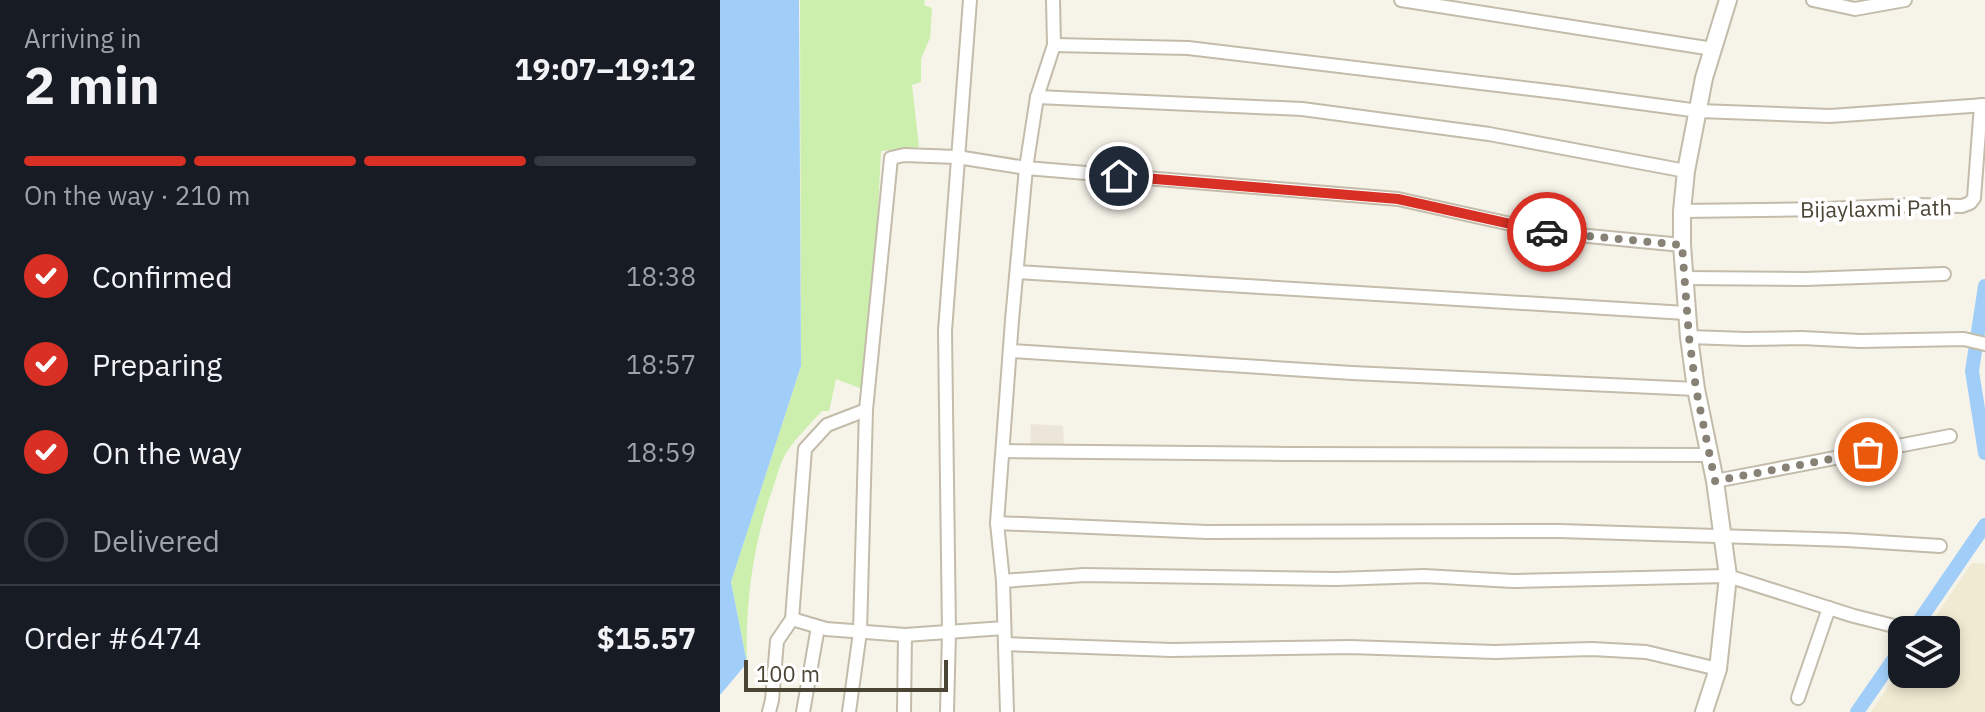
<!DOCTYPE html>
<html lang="en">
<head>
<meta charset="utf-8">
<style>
  body { margin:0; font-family:"IBM Plex Sans",sans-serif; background:#20242c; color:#f1f3f6; height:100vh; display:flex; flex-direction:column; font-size:30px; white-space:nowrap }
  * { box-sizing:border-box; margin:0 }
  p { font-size:26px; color:#9ea1a6 }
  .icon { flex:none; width:44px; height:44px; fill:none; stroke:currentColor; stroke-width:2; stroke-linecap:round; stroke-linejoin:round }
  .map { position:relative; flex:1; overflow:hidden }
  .side { display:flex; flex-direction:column; background:#171b24; width:720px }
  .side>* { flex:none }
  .buttons { position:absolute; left:1168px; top:616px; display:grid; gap:16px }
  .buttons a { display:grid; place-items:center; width:72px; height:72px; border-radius:16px; background:#171b24; box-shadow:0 4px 12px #0003; font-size:40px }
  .scale { position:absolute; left:24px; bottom:20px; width:204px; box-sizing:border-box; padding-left:8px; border:4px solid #4b4536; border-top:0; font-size:22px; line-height:28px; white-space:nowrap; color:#4b4536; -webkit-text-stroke:6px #fff; paint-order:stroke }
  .pin { position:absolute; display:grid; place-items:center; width:68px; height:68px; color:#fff; margin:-34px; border:4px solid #fff; border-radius:50%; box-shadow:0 2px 8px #0007 }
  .courier { position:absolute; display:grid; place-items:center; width:80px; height:80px; margin:-40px; border:6px solid #d93025; border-radius:50%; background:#fff; color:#222; box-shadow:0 2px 10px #0007 }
  .head em { font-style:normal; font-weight:700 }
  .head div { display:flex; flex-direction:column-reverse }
  .head { display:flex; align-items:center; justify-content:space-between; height:136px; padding:0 24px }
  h1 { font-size:52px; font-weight:700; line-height:60px }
  .bar { display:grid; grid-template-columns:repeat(4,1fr); gap:12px 8px; align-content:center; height:96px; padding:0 24px }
  .bar i { height:10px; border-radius:6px; background:#363941 }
  .bar .selected { background:#d93025 }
  .bar p { grid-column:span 4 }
  .line { display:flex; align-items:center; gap:20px; padding:0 24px; border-top:2px solid #363941 }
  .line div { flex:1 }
  ol { padding:0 24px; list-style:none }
  li { display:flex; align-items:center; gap:24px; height:88px }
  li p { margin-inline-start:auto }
  li .icon { padding:8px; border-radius:50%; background:#d93025; color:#fff; stroke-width:4 }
  li:last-child { color:#9ea1a6 }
  li i { width:44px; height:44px; border:4px solid #363941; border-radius:50% }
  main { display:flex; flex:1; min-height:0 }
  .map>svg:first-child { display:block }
  .residential { fill:#ebe6d7 }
  .education { fill:#f1ead2 }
  .green { fill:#ccefae }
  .water { fill:#a0cef9 }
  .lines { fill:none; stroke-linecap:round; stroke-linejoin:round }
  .canal { stroke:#a0cef9; stroke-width:14 }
  .minor-casing { stroke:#c3bcaa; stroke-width:16 }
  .tertiary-casing { stroke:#c3bcaa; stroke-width:20 }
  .minor { stroke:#fff; stroke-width:12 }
  .tertiary { stroke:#fff; stroke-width:16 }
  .done { stroke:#878275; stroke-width:8; stroke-dasharray:0 14.4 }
  .route { stroke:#d93025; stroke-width:10 }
  .labels { text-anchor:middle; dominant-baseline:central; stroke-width:8; stroke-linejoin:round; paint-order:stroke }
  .street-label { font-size:22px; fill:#4b4536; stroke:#fff }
</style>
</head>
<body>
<main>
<section class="side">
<div class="head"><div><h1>2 min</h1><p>Arriving in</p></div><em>19:07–19:12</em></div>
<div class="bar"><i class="selected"></i><i class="selected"></i><i class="selected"></i><i></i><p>On the way · 210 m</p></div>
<ol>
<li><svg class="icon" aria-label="check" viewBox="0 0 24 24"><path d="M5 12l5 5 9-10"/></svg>Confirmed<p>18:38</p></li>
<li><svg class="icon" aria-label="check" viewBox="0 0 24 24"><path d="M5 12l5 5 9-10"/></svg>Preparing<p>18:57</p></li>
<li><svg class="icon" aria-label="check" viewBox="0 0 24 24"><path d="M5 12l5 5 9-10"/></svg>On the way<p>18:59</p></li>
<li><i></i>Delivered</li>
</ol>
<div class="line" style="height:104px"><div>Order #6474</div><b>$15.57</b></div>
</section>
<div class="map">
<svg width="1265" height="712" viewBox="0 0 1265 712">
  <rect width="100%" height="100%" fill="#f6f3e9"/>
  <polygon class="residential" points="311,424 343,426 344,450 310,449"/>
  <polygon class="education" points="1252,563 1265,564 1265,712 1151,712 1182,666 1182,674 1226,674 1226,630 1206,630"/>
  <path class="green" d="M80 0H205L204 5 212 8 210 38 201 59V82L192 85 199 147 161 151 154 295 145 390 116 379 109 411H102C89 425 76 438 66 453 60 463 57 477 53 488 33 544 25 603 27 663L11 582 81 366Z"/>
  <polygon class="water" points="0,0 79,0 81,366 11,582 27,663 0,695"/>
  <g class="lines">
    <g class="canal">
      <polyline points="1265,286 1252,371 1265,453"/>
      <polyline points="1193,630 1265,525"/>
      <polyline points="1137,712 1182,647"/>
    </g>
    <defs>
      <g id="minor">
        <polyline points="681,0 993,49"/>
        <polyline points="1093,0 1135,9 1185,0"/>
        <polyline points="334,45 468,48 845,93 979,111 1110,116 1265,105"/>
        <polyline points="317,97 582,109 769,134 966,171"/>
        <polyline points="962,211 1106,209 1194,205 1242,206 1250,203 1254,198 1261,105"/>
        <polyline points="297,272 966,313"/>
        <polyline points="964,278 1085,279 1224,274"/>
        <polyline points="969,337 1026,339 1082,338 1140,341 1244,339 1265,344"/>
        <polyline points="291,351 632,373 976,389"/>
        <polyline points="284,451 566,454 989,455"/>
        <polyline points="995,481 1230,436"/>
        <polyline points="277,523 487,532 839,531 1127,540 1220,546"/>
        <polyline points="283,581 364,575 616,579 704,576 793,581 1008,576 1134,616 1178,627 1182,632"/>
        <polyline points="72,619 106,629 185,635 284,628"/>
        <polyline points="285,644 452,650 630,647 775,652 872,649 926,652 998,669"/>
        <polyline points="1078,698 1109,608"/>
        <polyline points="49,712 52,700 57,641 72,619 85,449 107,425 146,410"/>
        <polyline points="83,712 98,627"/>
        <polyline points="129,712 140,632 146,410 171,158 184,155 237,157 306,168 678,199 827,232 962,245"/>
        <polyline points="184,712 185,635"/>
        <polyline points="227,712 229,632 225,331 250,0"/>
        <polyline points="287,712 283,581 277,523 292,320 306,168 317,97 334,45 333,0"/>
      </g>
      <polyline id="tertiary" points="984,712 998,669 1008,576 995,481 976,389 969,337 962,245 962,211 966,171 984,78 1008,0"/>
    </defs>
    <use href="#minor" class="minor-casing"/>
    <use href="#tertiary" class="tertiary-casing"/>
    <use href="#minor" class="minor"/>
    <use href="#tertiary" class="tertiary"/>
  </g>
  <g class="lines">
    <polyline class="done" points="827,232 962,245 969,337 976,389 995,481 1148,452"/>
    <polyline class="route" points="399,176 678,199 827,232"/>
  </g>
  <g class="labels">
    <g class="street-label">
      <text transform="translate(1156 208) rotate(-1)">Bijaylaxmi Path</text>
    </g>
  </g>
</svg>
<div class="buttons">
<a><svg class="icon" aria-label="layers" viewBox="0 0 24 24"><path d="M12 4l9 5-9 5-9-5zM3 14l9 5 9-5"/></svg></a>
</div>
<div class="scale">100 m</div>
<div class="pin" style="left:1148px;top:452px;background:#ea580c"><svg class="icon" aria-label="bag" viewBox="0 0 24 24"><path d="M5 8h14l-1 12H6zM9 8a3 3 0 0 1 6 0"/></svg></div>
<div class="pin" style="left:399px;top:176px;background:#1f2937"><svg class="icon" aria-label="home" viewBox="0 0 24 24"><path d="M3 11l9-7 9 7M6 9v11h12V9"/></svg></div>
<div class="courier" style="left:827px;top:232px"><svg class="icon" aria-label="car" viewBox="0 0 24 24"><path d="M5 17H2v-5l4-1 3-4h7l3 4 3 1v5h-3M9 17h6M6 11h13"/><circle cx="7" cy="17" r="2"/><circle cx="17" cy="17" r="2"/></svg></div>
</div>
</main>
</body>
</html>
